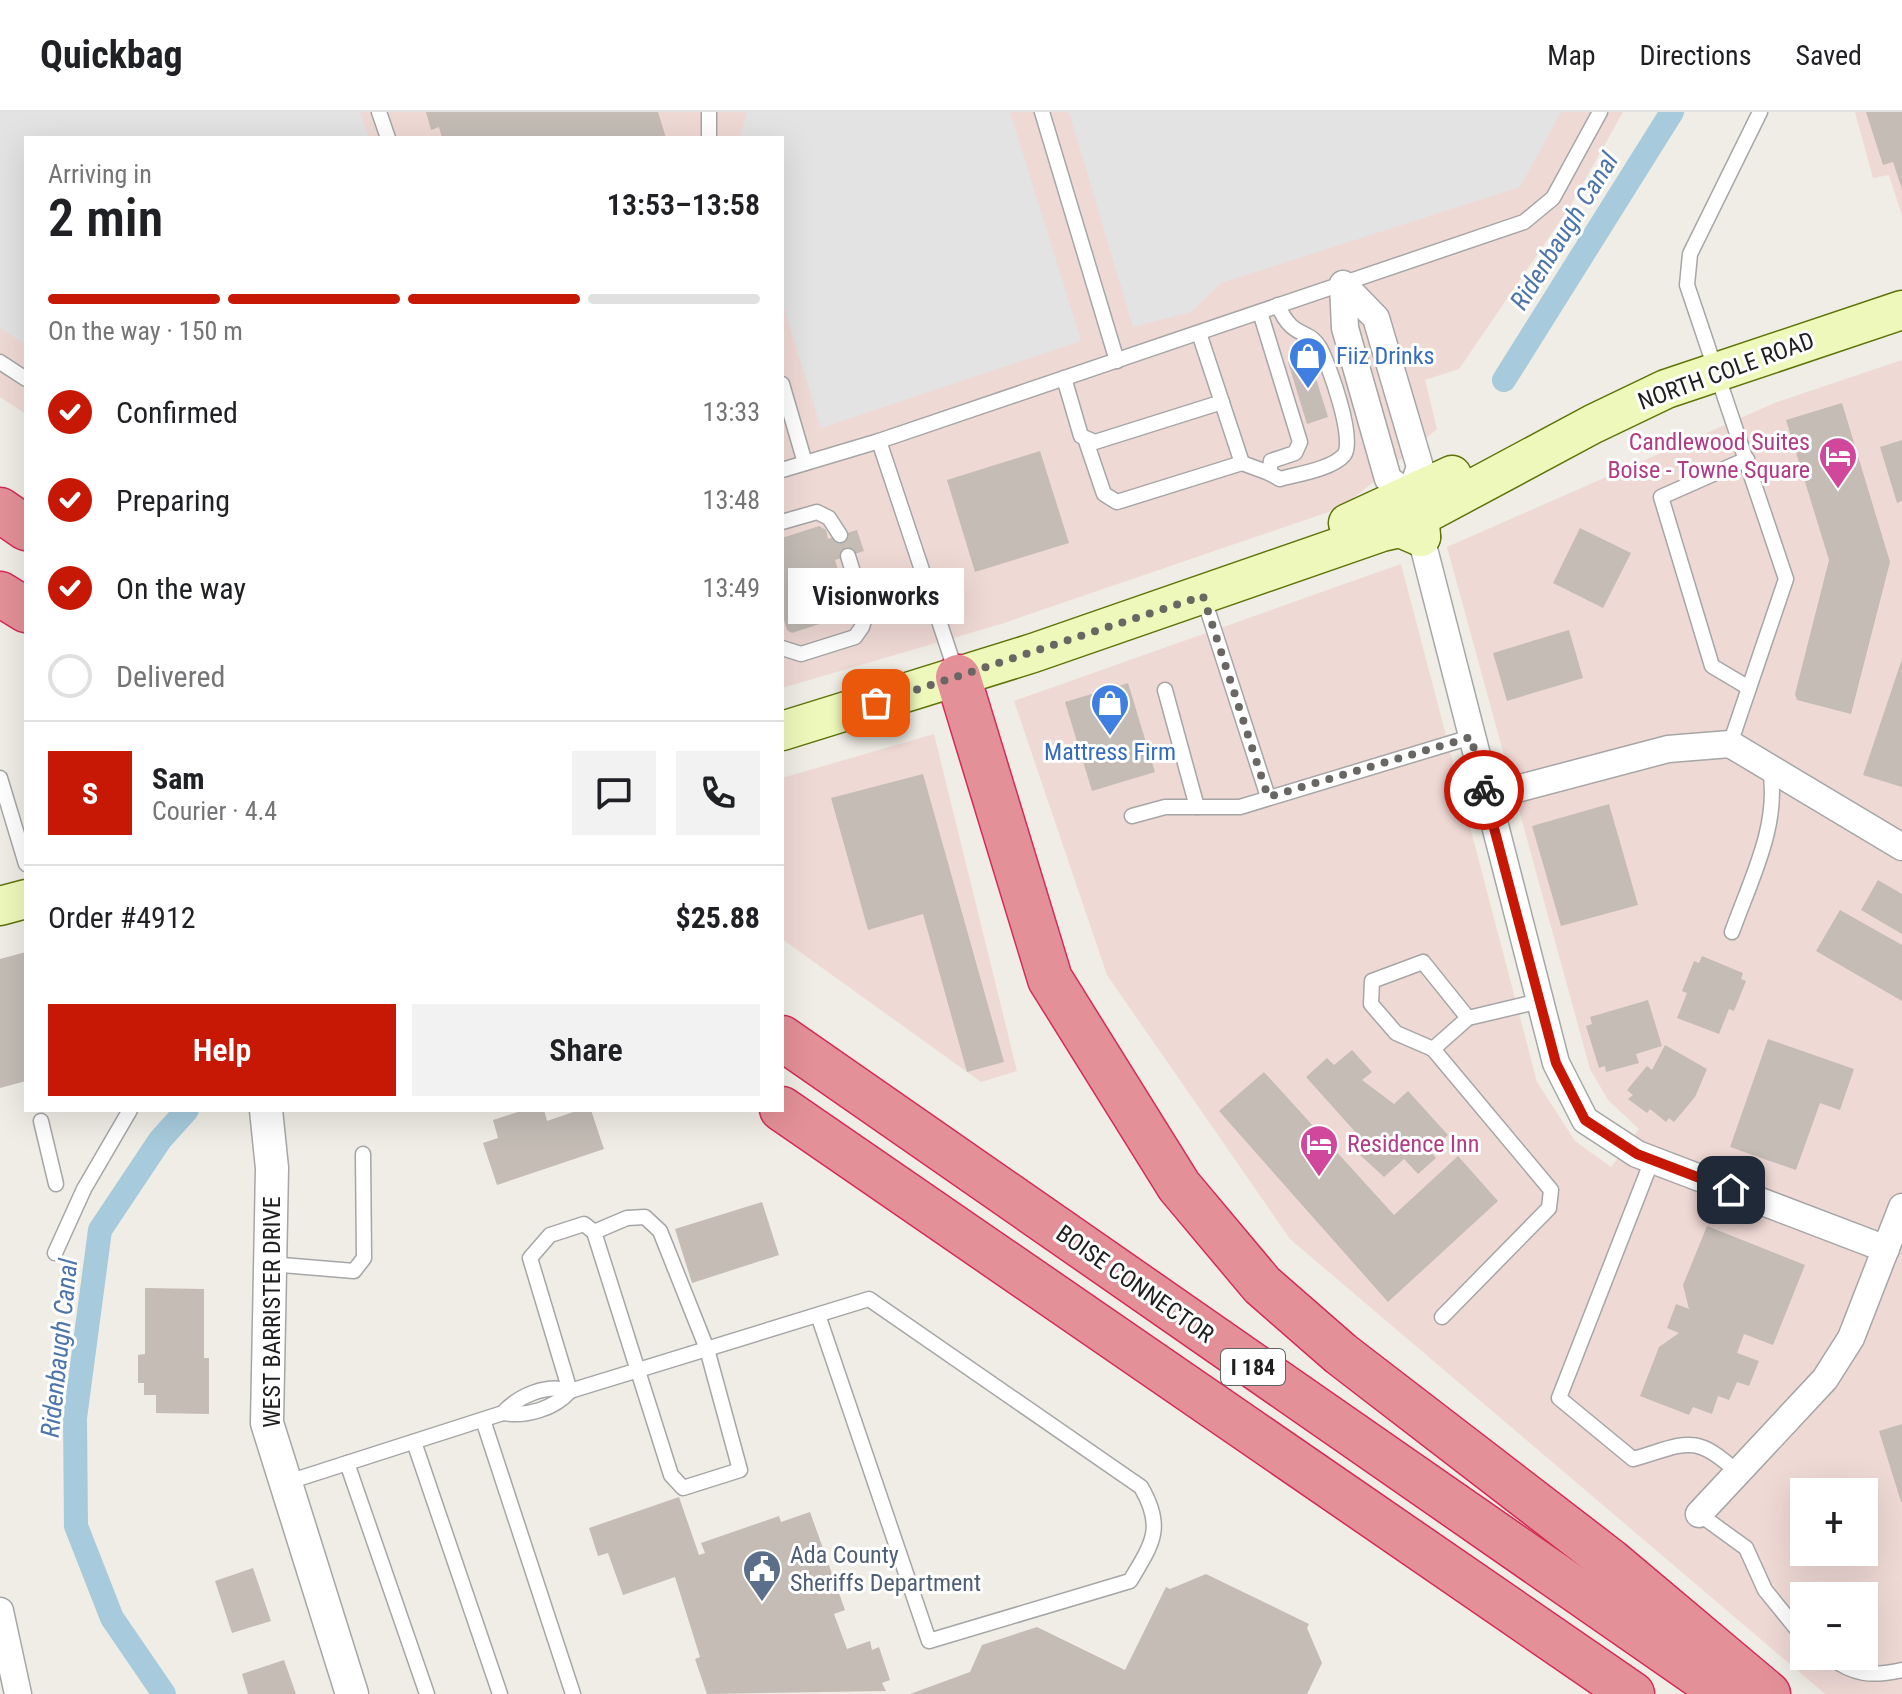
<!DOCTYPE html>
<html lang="en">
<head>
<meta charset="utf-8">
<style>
  body { margin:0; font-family:"Roboto Condensed",sans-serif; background:#f2f2f2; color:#202124; height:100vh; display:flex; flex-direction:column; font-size:30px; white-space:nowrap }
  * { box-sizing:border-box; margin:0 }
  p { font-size:26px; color:#757577 }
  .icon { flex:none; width:44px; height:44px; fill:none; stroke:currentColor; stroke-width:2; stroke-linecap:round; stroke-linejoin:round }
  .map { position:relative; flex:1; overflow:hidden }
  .drawer { position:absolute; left:24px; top:24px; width:760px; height:976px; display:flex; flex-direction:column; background:#fff; border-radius:0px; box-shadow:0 8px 32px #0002 }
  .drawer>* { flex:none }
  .tools { position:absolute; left:1790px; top:1366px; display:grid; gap:16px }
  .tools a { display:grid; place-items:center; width:88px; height:88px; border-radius:0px; background:#fff; box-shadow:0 8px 32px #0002; font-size:40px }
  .pin { position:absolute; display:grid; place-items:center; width:68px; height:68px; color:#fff; margin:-34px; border-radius:16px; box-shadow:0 4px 12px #0006 }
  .courier { position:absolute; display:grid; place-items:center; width:80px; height:80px; margin:-40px; border:6px solid #c71806; border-radius:50%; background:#fff; color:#222; box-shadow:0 2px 10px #0007 }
  .bubble { position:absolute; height:56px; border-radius:0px; background:#fff; box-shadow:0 8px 32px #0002; font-size:26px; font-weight:600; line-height:56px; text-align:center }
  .summary em { font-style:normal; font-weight:600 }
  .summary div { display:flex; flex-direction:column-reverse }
  .summary { display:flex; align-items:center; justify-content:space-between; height:136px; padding:0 24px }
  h1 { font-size:52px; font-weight:600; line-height:60px }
  .bar { display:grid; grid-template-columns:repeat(4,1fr); gap:12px 8px; align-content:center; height:96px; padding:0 24px }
  .bar i { height:10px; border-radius:6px; background:#e0e0e0 }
  .bar .selected { background:#c71806 }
  .bar p { grid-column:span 4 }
  .line { display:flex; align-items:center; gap:20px; padding:0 24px; border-top:2px solid #e0e0e0 }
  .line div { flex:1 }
  .round { display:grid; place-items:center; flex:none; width:84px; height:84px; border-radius:0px; background:#f2f2f2 }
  ol { padding:0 24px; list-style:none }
  li { display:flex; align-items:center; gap:24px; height:88px }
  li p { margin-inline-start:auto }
  li .icon { padding:8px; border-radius:50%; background:#c71806; color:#fff; stroke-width:4 }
  li:last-child { color:#757577 }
  li i { width:44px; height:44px; border:4px solid #e0e0e0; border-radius:50% }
  .cta { display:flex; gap:16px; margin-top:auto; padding:16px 24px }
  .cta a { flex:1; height:92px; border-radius:0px; background:#c71806; color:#fff; font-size:32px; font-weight:600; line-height:92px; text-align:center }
  .cta a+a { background:#f2f2f2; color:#202124 }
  header { display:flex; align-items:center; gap:48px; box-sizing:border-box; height:112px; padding:0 40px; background:#fff; border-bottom:2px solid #e0e0e0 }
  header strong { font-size:38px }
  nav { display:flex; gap:44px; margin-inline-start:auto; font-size:28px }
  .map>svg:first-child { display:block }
  .commercial { fill:#efd9d5; fill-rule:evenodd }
  .parking { fill:#e3e3e3 }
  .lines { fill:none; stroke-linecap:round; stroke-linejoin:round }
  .canal { stroke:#a7cbdc; stroke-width:24 }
  .building { fill:#c4bcb5 }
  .service-casing { stroke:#a6a6a6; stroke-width:17 }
  .minor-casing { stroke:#a6a6a6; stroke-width:29 }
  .tertiary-casing { stroke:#a6a6a6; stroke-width:35 }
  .secondary-casing { stroke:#5e7308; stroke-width:41 }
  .motorway-casing { stroke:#d52a56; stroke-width:47 }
  .service { stroke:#fff; stroke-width:14 }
  .minor { stroke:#fff; stroke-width:26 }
  .tertiary { stroke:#fff; stroke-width:32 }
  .secondary { stroke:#eff8bb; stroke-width:38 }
  .motorway { stroke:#e49098; stroke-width:44 }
  .done { stroke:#686764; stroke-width:8; stroke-dasharray:0 14.4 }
  .route { stroke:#c71806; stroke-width:10 }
  .labels { text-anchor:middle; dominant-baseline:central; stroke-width:6; stroke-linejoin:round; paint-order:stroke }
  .shield { fill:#fff; stroke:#626262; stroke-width:2 }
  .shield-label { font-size:22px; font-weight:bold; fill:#1f1f1f }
  .shop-label { font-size:24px; fill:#366cbe; stroke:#fff; text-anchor:start }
  .street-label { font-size:24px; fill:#1f1f1f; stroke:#fff }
  .hotel-label { font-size:24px; fill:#b23c85; stroke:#fff; text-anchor:end }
  .service-label { font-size:24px; fill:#4e5e75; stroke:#fff; text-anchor:start }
  .water-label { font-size:26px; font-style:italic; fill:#4e74ac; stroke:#fff }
</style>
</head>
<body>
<header>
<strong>Quickbag</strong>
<nav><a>Map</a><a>Directions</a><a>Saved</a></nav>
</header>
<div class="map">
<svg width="1902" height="1582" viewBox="0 0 1902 1582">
  <rect width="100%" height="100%" fill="#efede5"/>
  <g class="commercial">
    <polygon points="0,0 1623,0 1569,96 1459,257 1425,268 1437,317 1343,395 1001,512 782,576 782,26 26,26 26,302 0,285"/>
    <polygon points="1855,0 1902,0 1902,104 1889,63 1873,66"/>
    <path d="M1902 248V1582H1825L1290 1127 1107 863 1014 589 1401 452 1537 970 1575 1029 1611 1055 1639 1017 1608 988 1590 957 1447 435 1777 290ZM1804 1380H1864V1440H1804ZM1804 1484H1864V1544H1804Z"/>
    <polygon points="934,622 1017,959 981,970 782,827 782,666"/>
  </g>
  <g class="parking">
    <polygon points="0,0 360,0 369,26 26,26 26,233 0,216"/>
    <polygon points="747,0 1010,0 1081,229 821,316 782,189 782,26 740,26"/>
    <polygon points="1069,0 1561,0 1520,75 1221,171 1191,200 1133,215"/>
  </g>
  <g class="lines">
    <g class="canal">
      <polyline points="1504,268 1672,0"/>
      <polyline points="164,1582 112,1506 76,1414 75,1306 100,1118 160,1028 187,998"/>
    </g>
  </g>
  <g class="building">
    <polygon points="426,0 658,0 666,26 442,26 439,15 431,18"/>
    <polygon points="1866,0 1902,0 1902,77 1893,50 1883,53"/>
    <polygon points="1309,244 1328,305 1307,312 1288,250"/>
    <polygon points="1842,291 1890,450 1851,602 1797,588 1795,582 1829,448 1786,308"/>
    <polygon points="1902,328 1902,389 1897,391 1880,335"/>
    <polygon points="1040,339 1069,431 975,460 947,368"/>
    <polygon points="819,414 826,418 828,427 857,418 864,439 835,448 850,496 847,503 792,521 787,518 782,501 782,426"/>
    <polygon points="1580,416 1631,441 1603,496 1553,471"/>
    <polygon points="1569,518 1583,566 1507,589 1493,541"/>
    <polygon points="1902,547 1902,675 1863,663"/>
    <polygon points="1128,571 1155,660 1092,679 1065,590"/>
    <polygon points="923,662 1004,950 967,960 923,802 868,818 831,686"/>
    <polygon points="1609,692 1638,793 1561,814 1532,714"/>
    <polygon points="1878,768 1902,782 1902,822 1861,798"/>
    <polygon points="1840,798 1902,833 1902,889 1816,839"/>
    <polygon points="26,840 26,969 0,976 0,847"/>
    <polygon points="1702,844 1743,861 1741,867 1746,869 1734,899 1729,897 1719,922 1677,906 1687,881 1682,879 1694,849 1699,851"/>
    <polygon points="1648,888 1662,934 1636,942 1639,951 1606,960 1605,954 1599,956 1586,914 1592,912 1590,905"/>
    <polygon points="1768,927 1854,957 1840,998 1820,991 1796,1058 1730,1035"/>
    <polygon points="1665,933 1707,957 1695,985 1674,1010 1669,1006 1666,1010 1650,997 1647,1001 1628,987 1633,983 1627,978 1647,954 1652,958"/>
    <polygon points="1352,938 1372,960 1362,968 1394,992 1408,979 1448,1023 1430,1039 1436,1046 1418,1062 1404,1047 1384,1065 1348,1032 1358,1023 1306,965 1327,946 1334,953"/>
    <polygon points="1264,960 1394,1103 1458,1044 1498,1089 1388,1190 1219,999"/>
    <polygon points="524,998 544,998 547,1009 579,998 591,998 604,1037 497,1073 483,1031 498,1026 493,1008"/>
    <polygon points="762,1090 779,1143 692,1171 675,1117"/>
    <polygon points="1707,1114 1805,1153 1773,1233 1744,1222 1737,1241 1759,1249 1749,1274 1737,1270 1729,1288 1718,1284 1712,1302 1693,1295 1689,1303 1640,1284 1659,1235 1679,1221 1667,1216 1676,1192 1689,1197 1683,1173"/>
    <polygon points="145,1176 204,1177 204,1246 209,1246 209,1302 156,1301 156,1283 144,1283 144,1271 138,1271 138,1243 145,1242"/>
    <polygon points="1902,1312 1902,1390 1901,1390 1879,1319"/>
    <polygon points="679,1385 699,1443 705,1441 701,1431 779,1404 781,1410 810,1400 845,1498 834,1502 847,1537 870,1529 872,1538 879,1535 890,1568 882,1571 886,1579 707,1582 695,1547 700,1545 675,1465 623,1483 608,1441 598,1444 589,1416"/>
    <polygon points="253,1456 271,1509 232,1521 215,1469"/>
    <polygon points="1206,1462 1309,1512 1307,1516 1322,1551 1307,1582 910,1582 970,1560 982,1533 1037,1515 1125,1558 1166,1475 1170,1477"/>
    <polygon points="284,1548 296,1582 248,1582 242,1562"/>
  </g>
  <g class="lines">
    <defs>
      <g id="service">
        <polyline points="379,0 388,26"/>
        <polyline points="1042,0 1117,249"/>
        <polyline points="709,26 709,0"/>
        <path d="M1260 200 1300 330 1295 341 1271 349 1269 361 1280 367C1298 362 1332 357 1344 343 1356 328 1329 253 1320 236 1309 216 1292 228 1278 193"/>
        <polyline points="1199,221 1242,351 1269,361"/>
        <polyline points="0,250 26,267"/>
        <polyline points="1064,266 1081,324 1095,330 1222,290"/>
        <polyline points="782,272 805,351"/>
        <polyline points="879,329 956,560"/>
        <polyline points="1086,329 1104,382 1117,390 1242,351"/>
        <polyline points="1747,347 1661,385 1712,554 1749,576"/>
        <polyline points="782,358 879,329 1524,110 1553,86 1600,0"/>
        <polyline points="782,410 817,400 829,406 840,423"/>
        <polyline points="1203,484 1268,685"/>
        <polyline points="782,536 801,542 855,525 862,515 866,502 848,444"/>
        <polyline points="1165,578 1197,695"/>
        <polyline points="1730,632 1786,467 1687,173 1690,142 1760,0"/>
        <polyline points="0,666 26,752"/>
        <polyline points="1132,704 1165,695 1240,695 1471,625"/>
        <path d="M1732 820C1750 769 1780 713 1770 658"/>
        <polyline points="1433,937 1396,921 1371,892 1372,869 1423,850 1468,906"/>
        <polyline points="41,1009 56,1072"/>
        <path d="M1652 1048 1559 1286 1633 1347C1686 1332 1694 1320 1737 1360"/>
        <polyline points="55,1141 84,1077 130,998"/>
        <polyline points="270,1152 354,1159 364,1146 363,1042"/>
        <polyline points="1442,1205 1549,1096 1551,1078 1433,937 1468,906 1540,889"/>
        <polyline points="570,1279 530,1146 550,1123 584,1112 594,1120 671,1363 683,1376 740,1358 707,1237 660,1119 645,1105 627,1106 594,1120"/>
        <path d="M503 1301C518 1284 547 1271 570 1279"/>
        <polyline points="483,1308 573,1582"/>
        <polyline points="414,1330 500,1582"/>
        <polyline points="347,1351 427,1582"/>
        <path d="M285 1371 503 1301C526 1305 554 1297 570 1279L869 1187 1141 1375C1165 1416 1152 1432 1130 1469L929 1529 818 1203"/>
        <polyline points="1699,1402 1746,1436 1765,1478 1804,1526"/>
        <path d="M1828 1544C1854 1563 1871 1565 1902 1558"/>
      </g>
      <g id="minor">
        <polygon points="1343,172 1376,206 1420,355 1410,383 1388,367 1345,216"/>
        <polyline points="1421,425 1556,951 1585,1008 1637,1042 1886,1137"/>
        <polyline points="1486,685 1668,637 1730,632 1902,735"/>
        <polyline points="1699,1402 1825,1267 1851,1226 1902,1095"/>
        <polyline points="0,1499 18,1582"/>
      </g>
      <polyline id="tertiary" points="266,998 272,1056 267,1311 352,1582"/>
      <g id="secondary">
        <polyline points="1348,411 1452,363"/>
        <polyline points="1421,425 1420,410 1427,401 1593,312 1666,277 1902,198"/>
        <polyline points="782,619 1033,541 1382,420 1400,416 1421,425"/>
        <polyline points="0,794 26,787"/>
      </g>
      <g id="motorway">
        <polyline points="0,398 26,416"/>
        <polyline points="0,482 26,498"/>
        <polyline points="958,565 1050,867 1179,1074 1262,1173 1341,1242 1610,1449 1768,1582"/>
        <polyline points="782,926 1726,1582"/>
        <polyline points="782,997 1632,1582"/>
      </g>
    </defs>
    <use href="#service" class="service-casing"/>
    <use href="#minor" class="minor-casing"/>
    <use href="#tertiary" class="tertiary-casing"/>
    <use href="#secondary" class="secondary-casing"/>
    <use href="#motorway" class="motorway-casing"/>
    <use href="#service" class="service"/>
    <use href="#minor" class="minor"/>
    <use href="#tertiary" class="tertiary"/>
    <use href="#secondary" class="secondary"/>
    <use href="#motorway" class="motorway"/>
  </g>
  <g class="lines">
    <polyline class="done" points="876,591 1203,484 1268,685 1471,625 1484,678"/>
    <polyline class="route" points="1484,678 1556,951 1585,1008 1637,1042 1731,1078"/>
  </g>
  <defs>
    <symbol id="shop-pin" viewBox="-11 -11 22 30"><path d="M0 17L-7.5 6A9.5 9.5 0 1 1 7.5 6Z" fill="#3f7fe0" stroke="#fff"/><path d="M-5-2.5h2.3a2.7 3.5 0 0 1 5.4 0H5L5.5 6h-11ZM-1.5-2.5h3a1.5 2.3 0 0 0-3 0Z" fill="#fff"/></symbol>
    <symbol id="hotel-pin" viewBox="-11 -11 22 30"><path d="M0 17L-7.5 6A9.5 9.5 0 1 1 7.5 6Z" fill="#d1479c" stroke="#fff"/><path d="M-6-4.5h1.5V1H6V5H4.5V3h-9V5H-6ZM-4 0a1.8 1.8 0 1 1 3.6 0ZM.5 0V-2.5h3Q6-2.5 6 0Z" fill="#fff"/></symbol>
    <symbol id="civic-pin" viewBox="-11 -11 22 30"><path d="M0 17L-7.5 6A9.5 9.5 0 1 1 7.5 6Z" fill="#5c6f8a" stroke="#fff"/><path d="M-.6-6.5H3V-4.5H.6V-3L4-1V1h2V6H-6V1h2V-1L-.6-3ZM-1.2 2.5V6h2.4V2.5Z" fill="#fff"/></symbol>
  </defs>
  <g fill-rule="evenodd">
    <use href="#shop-pin" x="1286" y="222" width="44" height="60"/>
    <use href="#hotel-pin" x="1816" y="322" width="44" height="60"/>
    <use href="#shop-pin" x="1088" y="569" width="44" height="60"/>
    <use href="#hotel-pin" x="1297" y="1010" width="44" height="60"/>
    <use href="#civic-pin" x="740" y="1435" width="44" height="60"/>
  </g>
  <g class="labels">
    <rect class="shield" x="1221" y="1237" width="64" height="36" rx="6"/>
    <g class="shield-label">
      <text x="1253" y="1255">I 184</text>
    </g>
    <g class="shop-label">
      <text x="1336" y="244">Fiiz Drinks</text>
      <text x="1110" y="640" text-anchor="middle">Mattress Firm</text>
    </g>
    <g class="street-label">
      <text transform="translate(1726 259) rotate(-20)">NORTH COLE ROAD</text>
      <text transform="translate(1135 1172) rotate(35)">BOISE CONNECTOR</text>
      <text transform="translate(272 1200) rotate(-90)">WEST BARRISTER DRIVE</text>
    </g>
    <g class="hotel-label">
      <text x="1810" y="330">Candlewood Suites<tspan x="1810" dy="28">Boise - Towne Square</tspan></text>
      <text x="1347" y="1032" text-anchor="start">Residence Inn</text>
    </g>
    <g class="service-label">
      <text x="790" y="1443">Ada County<tspan x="790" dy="28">Sheriffs Department</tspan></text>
    </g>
    <g class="water-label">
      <text transform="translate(1564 119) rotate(-58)">Ridenbaugh Canal</text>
      <text transform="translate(59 1236) rotate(-84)">Ridenbaugh Canal</text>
    </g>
  </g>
</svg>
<div class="tools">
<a>+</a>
<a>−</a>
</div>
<div class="pin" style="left:876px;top:591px;background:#ea580c"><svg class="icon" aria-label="bag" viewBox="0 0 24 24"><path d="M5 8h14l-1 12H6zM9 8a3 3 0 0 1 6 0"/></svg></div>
<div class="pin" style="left:1731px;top:1078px;background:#1f2937"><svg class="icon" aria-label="home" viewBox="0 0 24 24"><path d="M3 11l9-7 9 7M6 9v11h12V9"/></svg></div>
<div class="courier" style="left:1484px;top:678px"><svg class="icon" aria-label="bike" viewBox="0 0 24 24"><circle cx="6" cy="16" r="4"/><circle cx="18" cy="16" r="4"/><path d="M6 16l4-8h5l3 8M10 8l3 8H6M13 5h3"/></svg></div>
<div class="bubble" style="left:788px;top:456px;width:176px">Visionworks</div>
<section class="drawer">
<div class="summary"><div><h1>2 min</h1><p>Arriving in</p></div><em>13:53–13:58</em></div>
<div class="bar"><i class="selected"></i><i class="selected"></i><i class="selected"></i><i></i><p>On the way · 150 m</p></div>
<ol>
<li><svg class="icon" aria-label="check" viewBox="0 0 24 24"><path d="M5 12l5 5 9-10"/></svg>Confirmed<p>13:33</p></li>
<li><svg class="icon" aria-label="check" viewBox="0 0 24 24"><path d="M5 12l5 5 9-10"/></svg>Preparing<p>13:48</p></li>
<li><svg class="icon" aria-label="check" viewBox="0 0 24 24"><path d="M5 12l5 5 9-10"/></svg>On the way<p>13:49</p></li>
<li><i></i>Delivered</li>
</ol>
<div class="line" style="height:144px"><b class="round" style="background:#c71806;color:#fff">S</b><div><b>Sam</b><p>Courier · 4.4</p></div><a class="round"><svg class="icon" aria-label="chat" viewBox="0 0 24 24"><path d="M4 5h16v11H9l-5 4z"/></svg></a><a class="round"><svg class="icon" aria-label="phone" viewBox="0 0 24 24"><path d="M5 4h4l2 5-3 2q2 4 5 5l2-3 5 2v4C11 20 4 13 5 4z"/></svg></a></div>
<div class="line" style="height:104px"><div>Order #4912</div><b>$25.88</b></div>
<div class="cta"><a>Help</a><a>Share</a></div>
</section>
</div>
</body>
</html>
